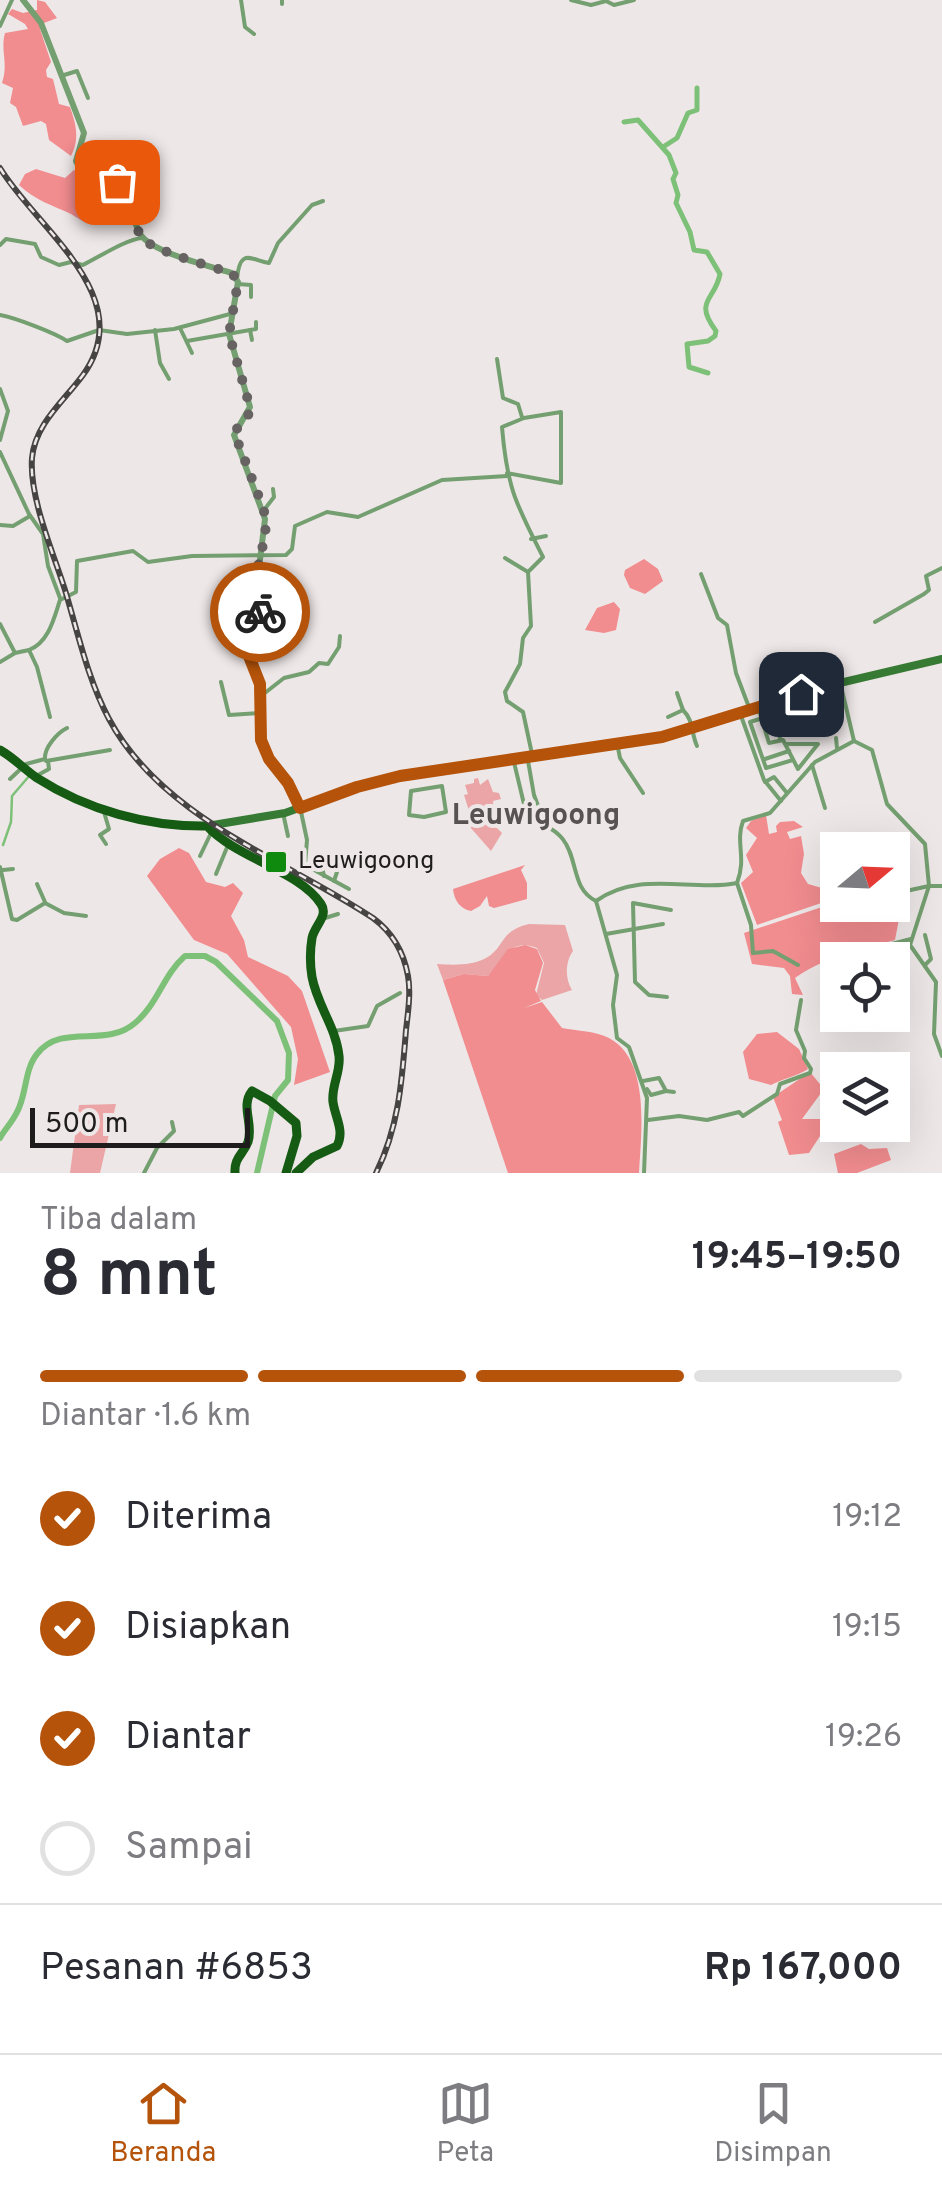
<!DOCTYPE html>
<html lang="id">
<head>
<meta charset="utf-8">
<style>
  body { margin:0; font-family:Overpass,sans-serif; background:#f2f2f3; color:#2b2b33; height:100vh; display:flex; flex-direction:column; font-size:38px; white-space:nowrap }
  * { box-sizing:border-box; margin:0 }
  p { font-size:32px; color:#7c7c81 }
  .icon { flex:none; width:55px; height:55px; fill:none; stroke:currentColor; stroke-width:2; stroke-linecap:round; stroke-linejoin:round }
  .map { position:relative; height:1173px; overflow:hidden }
  .details { display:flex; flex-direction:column; background:#fff; flex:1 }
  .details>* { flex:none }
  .needle { width:65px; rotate:71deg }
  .controls { position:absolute; left:820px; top:832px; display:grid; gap:20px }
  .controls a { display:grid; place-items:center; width:90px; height:90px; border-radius:0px; background:#fff; box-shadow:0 10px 40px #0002; font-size:50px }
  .scale { position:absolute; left:30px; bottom:25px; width:220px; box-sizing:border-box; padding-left:10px; border:5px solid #1e1c1c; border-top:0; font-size:28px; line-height:35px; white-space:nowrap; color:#1e1c1c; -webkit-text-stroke:8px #eee7e7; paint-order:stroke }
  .pin { position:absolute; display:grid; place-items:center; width:85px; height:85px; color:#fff; margin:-42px; border-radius:20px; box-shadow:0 5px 15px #0006 }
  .courier { position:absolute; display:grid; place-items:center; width:100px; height:100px; margin:-50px; border:8px solid #b45309; border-radius:50%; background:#fff; color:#222; box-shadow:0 2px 12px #0007 }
  .overview em { font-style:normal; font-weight:700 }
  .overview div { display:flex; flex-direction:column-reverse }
  .overview { display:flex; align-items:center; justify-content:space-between; height:170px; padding:0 40px }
  h1 { font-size:65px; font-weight:700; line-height:75px }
  .bar { display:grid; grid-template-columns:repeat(4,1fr); gap:15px 10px; align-content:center; height:120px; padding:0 40px }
  .bar i { height:12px; border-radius:8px; background:#e1e1e2 }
  .bar .current { background:#b45309 }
  .bar p { grid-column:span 4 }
  .line { display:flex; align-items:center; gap:25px; padding:0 40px; border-top:2px solid #e1e1e2 }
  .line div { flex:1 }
  ol { padding:0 40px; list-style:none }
  li { display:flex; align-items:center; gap:30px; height:110px }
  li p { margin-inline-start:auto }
  li .icon { padding:10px; border-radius:50%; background:#b45309; color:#fff; stroke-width:4 }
  li:last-child { color:#7c7c81 }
  li i { width:55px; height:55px; border:5px solid #e1e1e2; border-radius:50% }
  .menu { display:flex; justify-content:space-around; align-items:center; height:140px; border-top:2px solid #e1e1e2; background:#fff; font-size:28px; color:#7c7c81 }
  .menu a { display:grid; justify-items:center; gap:5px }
  .menu .current { color:#b45309 }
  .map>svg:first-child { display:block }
  .green { fill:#eba5a6 }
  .forest { fill:#f18c8f }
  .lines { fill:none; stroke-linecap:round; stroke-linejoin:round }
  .stream { stroke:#7dc178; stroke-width:2.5 }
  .canal { stroke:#7dc178; stroke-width:5 }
  .river { stroke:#7dc178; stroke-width:6 }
  .minor { stroke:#749f70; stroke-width:4 }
  .tertiary { stroke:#749f70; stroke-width:6 }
  .secondary { stroke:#377a34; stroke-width:8 }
  .primary { stroke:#155b13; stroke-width:9 }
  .rail-casing { stroke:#464343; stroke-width:6 }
  .rail { stroke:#eee7e7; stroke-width:2.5; stroke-dasharray:8; stroke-linecap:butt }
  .done { stroke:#676363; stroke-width:10; stroke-dasharray:0 18 }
  .route { stroke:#b45309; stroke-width:12 }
  .poi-dot { fill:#10890f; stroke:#eee7e7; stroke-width:4 }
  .labels { text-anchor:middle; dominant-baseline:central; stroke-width:8; stroke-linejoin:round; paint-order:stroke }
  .poi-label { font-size:25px; fill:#1e1c1c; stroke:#eee7e7; text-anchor:start }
  .quarter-label { font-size:30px; font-weight:bold; fill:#585353; stroke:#eee7e7 }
</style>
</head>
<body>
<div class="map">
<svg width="942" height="1173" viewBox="0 0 942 1173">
  <rect width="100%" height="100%" fill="#eee7e7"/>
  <g class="green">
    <polygon points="478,778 480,785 488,779 493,792 499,793 501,799 493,801 495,826 502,833 491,851 470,827 473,823 464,795 468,794 465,785 474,783 474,779"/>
    <path d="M529 924 565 925 573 951C565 962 565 979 572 990L542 1000 536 995 544 963 537 948C510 938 504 958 488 976L464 974 443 980 437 964C452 965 472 966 486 958 505 948 499 931 529 924Z"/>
    <polygon points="116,1104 100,1173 70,1173 79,1105"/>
  </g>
  <g class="forest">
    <path d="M37 0 45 2 57 18 44 23 40 29 51 62 46 70 47 77 53 79 59 104 70 107C76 124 80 139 71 156L49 140 46 124 41 121 23 126 16 107 10 103 13 88 2 83C9 63 0 51 5 33L28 29 25 24 8 14 12 9 23 13 37 10Z"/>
    <path d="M36 169 65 178 74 170C99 187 103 187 108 218 92 230 85 222 71 214 52 205 36 201 19 185L25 174Z"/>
    <polygon points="644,559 658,569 663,581 645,594 630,588 624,575 625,570"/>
    <polygon points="614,602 620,609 616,630 604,633 585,630 597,608"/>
    <polygon points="766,815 769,834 777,832 776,826 780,822 794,821 803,827 787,832 790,839 801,836 804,854 801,873 808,884 822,888 831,886 827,895 830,900 757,925 741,883 753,872 746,855 757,838 746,828 751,821"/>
    <polygon points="179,848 189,853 206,882 225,887 233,883 243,893 231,916 244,940 248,957 288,976 302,991 330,1072 294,1085 298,1059 291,1027 227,954 194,940 147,876 160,859"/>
    <path d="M525 865 521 870 527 883V899L494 908 489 906 487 896 480 906 471 911C460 909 454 900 453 889Z"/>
    <path d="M837 902 838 905H869L882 918 899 919 895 940C862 950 824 957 795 978L803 995 792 994 790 976 784 968 752 964 744 933Z"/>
    <path d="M525 945 537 949 543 963 535 990 541 1001 524 1008 542 1002 562 1028C577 1031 596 1031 609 1038 651 1060 641 1134 639 1173H508L443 980 464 974 488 976 508 949Z"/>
    <path d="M777 1032 799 1049 808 1069C795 1077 784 1078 771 1085L749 1079 743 1052 757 1034Z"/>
    <polygon points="810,1072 824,1089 802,1119 831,1119 809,1153 789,1155 778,1122 782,1120 773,1097"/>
    <polygon points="861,1144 869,1149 887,1148 891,1160 857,1173 838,1173 834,1154"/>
  </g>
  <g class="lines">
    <polyline class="stream" points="3,845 11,822 12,796 30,775"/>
    <g class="canal">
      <path d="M624 122 638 120 669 155 676 173 673 179 678 195 676 203 690 232 694 250 707 252 720 274C715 301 693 300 716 331L715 336 708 341 687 344 689 367 708 373"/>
      <polyline points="663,147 677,138 688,113 697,110 697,88"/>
    </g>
    <path class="river" d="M0 1138C5 1129 13 1121 17 1112 27 1094 24 1070 37 1054 62 1022 105 1049 135 1023 158 1004 163 975 185 956H205L216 962 277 1021 289 1053 288 1080 275 1096 257 1173"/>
    <g class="minor">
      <polyline points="241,0 245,27 254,34"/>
      <polyline points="571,0 591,5 606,1 614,5 634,0"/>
      <polyline points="282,4 282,0"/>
      <polyline points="0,26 12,0"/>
      <polyline points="61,76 77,71 88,98"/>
      <path d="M0 245 6 239 35 244 41 257 59 265 71 262 83 265C99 257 127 239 142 238"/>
      <path d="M237 279C240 247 251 260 269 263L278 243 312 205 323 201"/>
      <polyline points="238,284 251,285 251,297"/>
      <path d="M0 315C16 318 55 333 67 341L99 330 127 334 174 329 230 314"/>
      <polyline points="180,328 192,353"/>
      <polyline points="155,330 160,363 169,379"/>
      <polyline points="250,330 252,340"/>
      <polyline points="187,341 256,329 256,322"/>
      <polyline points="497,359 503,398 518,404 522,417"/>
      <polyline points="0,389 8,411 0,440"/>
      <polyline points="0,452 29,514 43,534 48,566 60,598"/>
      <path d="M507 473 561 483V412L524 418 502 427C507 488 516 504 543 557L528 572 531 626 523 638 520 664 505 692 507 701 523 712 532 754"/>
      <polyline points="264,510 274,497 273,489"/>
      <polyline points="0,525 13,526 30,516"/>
      <polyline points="531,539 546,536"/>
      <polyline points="505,558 528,572"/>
      <polyline points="701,574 718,618 727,625 736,673 750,710"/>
      <polyline points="875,622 924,594 929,590 926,576 942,568"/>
      <polyline points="0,624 14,651"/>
      <path d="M29 650C49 642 54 618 60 600L76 592 77 561 133 551 148 562 192 556 286 555 292 549 295 526 327 512 358 517 442 480 507 476"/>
      <polyline points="0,662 15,653 29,650 37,667 50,717"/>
      <polyline points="221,682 229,715 260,713"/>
      <polyline points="841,686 854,741 872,750 887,804 925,844 929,886 942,886"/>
      <polyline points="677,693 683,710"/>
      <polyline points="261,696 284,678 309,672 319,663 328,664 339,647 340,636"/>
      <polyline points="758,707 769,743 783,740 798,769 818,744 786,744"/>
      <polyline points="740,713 764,780 781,801"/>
      <polyline points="779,713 750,722 766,768 793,760"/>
      <polyline points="771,716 780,738"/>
      <path d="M668 717 683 710C694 721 691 733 697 746"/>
      <polyline points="836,738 837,748"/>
      <polyline points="617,743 620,758 643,793"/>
      <polyline points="527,755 534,795 544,822 552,819"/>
      <path d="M513 758 528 821C590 832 561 884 596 901L617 975 613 1005 617 1038 629 1047 647 1098 644 1173"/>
      <polyline points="765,759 789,751"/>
      <polyline points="46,761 110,750"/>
      <polyline points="812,765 825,808"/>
      <polyline points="38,775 49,769 48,761"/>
      <path d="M10 779 26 764 45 759C44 748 57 733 67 728"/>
      <polyline points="765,782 774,777 787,793"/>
      <polygon points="442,786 446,812 424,817 409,815 411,791"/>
      <polyline points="300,807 307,840 305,865 349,889"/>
      <polyline points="104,812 109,829 100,835 106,844"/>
      <polyline points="283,813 288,836"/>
      <polyline points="319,854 324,876"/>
      <polyline points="330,854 337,872 334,881"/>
      <polyline points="200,856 212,831"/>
      <polyline points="0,867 12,919 17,920 45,903 64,913 86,916"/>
      <polyline points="892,867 903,907"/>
      <polyline points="3,870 13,869"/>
      <polyline points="216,874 228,845"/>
      <polyline points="737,883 751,925 753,953 773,951 798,965"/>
      <polyline points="37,884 45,902"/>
      <polyline points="892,894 929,886 910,945 936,982 934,1034 942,1056"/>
      <path d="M596 901C640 870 690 892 737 883 747 857 735 843 743 821L770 813 815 762 854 741"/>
      <polyline points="879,905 881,911"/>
      <polyline points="322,919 338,914"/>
      <polyline points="606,934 663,924"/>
      <polyline points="860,960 869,957 872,949 911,939"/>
      <polyline points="925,965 931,959 925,935"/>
      <polyline points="667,997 649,995 635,982 633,903 671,910"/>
      <polyline points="334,1031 368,1026 377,1006 400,993"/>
      <polyline points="643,1081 659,1078 666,1091 674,1092"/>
      <polyline points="647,1089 651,1095 666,1091"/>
      <polyline points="648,1120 679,1116 707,1120 739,1112 743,1116 777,1094 780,1084 810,1073 811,1069 804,1058 805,1051 796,1030 801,1000"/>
      <polyline points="144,1173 157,1148 174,1131 172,1122"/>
    </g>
    <path class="tertiary" d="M23 0 41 23 84 133 76 161C82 178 100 181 117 182 129 197 131 215 139 232 148 252 210 266 232 273L238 282 229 334 250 407 234 435 265 519 257 584 261 618 247 654 260 684 261 740 269 759 288 783 300 807"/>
    <polyline class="secondary" points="207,826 285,813 357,787 400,776 674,734 810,690 942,659"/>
    <g class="primary">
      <path d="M0 750C14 758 24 769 37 778 87 810 148 827 207 826 236 858 300 871 321 904 329 916 314 926 312 938 310 950 310 965 312 977 317 1005 336 1027 339 1056 341 1072 331 1086 333 1102 335 1117 345 1131 337 1146L313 1157 296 1173"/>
      <path d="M235 1173C234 1157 243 1155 248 1142 254 1124 240 1106 252 1091L270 1101 296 1123 297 1136 286 1173"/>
    </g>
    <defs>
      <path id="rail" d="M0 168C36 228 140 297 83 375 64 401 35 424 32 458 29 497 53 552 65 590 78 633 88 680 109 719 162 818 284 859 373 918 392 932 404 953 408 976 411 993 408 1012 406 1030 402 1080 399 1127 376 1173"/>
    </defs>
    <use href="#rail" class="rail-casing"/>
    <use href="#rail" class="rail"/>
  </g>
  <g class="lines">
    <path class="done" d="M117 182C130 199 131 222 143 239 152 250 215 268 232 273L238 282 229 334 250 407 248 416 234 432 264 510 266 537 259 557 257 593 260 612"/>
    <polyline class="route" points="260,612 260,622 247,651 260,684 261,740 269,759 288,783 300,808 357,787 400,776 662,737 801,694"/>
  </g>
  <rect class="poi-dot" x="264" y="850" width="24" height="24" rx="5"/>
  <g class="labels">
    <g class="poi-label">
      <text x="298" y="862">Leuwigoong</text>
    </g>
    <g class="quarter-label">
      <text x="536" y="816">Leuwigoong</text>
    </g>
  </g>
</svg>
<div class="controls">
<a><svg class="needle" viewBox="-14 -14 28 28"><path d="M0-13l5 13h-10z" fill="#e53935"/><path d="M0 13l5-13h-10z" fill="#7c7c81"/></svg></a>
<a><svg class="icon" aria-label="locate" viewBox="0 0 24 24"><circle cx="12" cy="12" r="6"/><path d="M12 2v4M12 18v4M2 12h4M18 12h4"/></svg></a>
<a><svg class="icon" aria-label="layers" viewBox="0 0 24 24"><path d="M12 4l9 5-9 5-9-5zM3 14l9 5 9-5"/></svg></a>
</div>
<div class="scale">500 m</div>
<div class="pin" style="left:117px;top:182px;background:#ea580c"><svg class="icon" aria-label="bag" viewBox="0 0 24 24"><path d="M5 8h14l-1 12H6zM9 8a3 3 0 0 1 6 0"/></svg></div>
<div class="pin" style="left:801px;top:694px;background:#1f2937"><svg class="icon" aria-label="home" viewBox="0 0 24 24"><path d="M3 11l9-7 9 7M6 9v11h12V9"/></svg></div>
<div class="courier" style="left:260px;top:612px"><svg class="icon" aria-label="bike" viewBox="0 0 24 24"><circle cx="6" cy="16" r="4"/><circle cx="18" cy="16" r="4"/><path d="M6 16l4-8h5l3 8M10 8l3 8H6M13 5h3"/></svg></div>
</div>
<section class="details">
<div class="overview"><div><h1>8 mnt</h1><p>Tiba dalam</p></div><em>19:45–19:50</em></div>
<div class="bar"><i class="current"></i><i class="current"></i><i class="current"></i><i></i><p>Diantar · 1.6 km</p></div>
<ol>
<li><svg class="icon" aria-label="check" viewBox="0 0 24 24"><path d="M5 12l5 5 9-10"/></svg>Diterima<p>19:12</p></li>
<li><svg class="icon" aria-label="check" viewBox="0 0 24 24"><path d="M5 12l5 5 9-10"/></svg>Disiapkan<p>19:15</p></li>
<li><svg class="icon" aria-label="check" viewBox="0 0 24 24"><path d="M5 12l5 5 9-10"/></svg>Diantar<p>19:26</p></li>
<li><i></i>Sampai</li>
</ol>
<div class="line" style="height:130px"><div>Pesanan #6853</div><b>Rp 167,000</b></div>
</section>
<nav class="menu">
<a class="current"><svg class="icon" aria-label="home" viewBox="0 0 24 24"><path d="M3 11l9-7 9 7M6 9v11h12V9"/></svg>Beranda</a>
<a><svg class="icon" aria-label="map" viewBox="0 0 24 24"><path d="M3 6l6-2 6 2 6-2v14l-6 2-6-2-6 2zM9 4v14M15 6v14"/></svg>Peta</a>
<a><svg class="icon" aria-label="saved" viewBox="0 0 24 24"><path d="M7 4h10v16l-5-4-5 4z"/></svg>Disimpan</a>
</nav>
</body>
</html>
